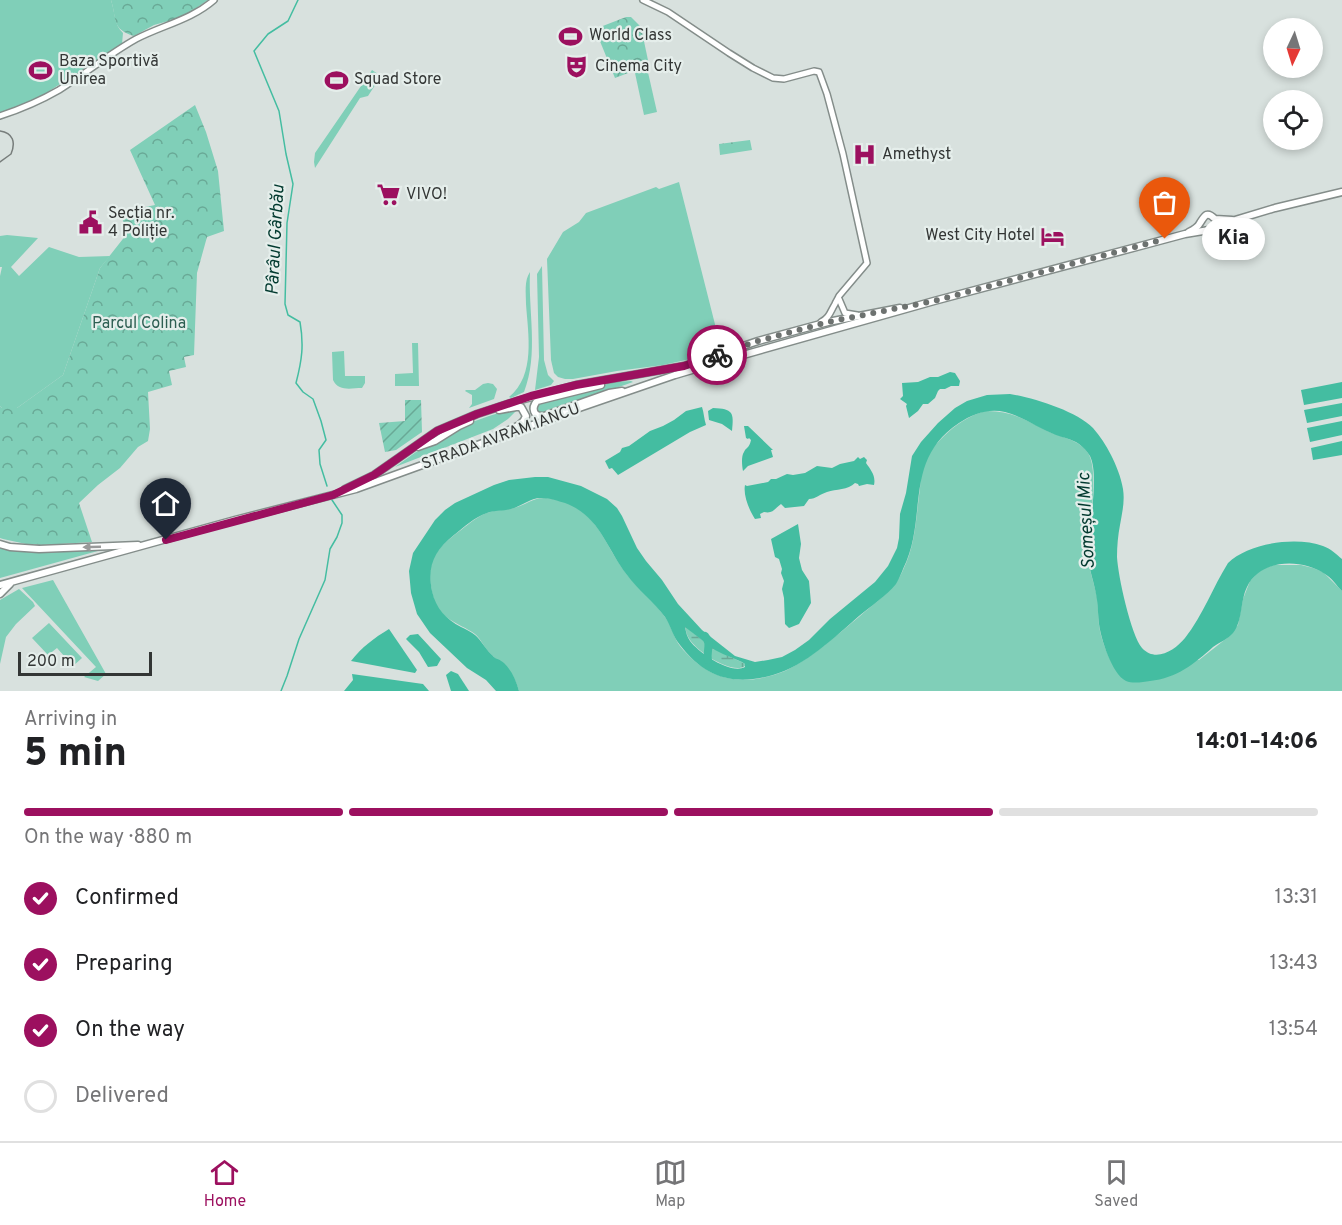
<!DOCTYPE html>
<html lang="en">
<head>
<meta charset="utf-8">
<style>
  body { margin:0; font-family:Overpass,sans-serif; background:#f2f2f2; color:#202124; height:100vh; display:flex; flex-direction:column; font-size:22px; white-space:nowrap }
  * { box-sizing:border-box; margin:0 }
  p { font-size:20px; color:#757577 }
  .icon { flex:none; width:33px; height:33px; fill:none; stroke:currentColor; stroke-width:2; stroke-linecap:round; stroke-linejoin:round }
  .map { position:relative; height:691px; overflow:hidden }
  .panel { display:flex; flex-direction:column; background:#fff; flex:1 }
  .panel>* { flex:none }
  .needle { width:39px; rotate:184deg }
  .tools { position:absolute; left:1263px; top:18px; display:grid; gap:12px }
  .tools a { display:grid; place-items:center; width:60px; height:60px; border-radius:50%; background:#fff; box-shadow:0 3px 9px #0003; font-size:30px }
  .scale { position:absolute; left:18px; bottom:15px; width:134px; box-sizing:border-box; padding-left:6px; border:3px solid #333635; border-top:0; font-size:16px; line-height:21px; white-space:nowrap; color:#333635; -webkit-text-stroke:4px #e5eeeb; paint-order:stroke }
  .pin { position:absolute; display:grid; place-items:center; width:51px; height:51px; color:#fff; margin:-62px -26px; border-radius:50% 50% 50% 0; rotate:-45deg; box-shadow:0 0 6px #0007 }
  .pin .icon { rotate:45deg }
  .courier { position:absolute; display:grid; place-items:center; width:60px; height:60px; margin:-30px; border:4px solid #9c105f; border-radius:50%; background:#fff; color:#222; box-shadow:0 2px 8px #0007 }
  .bubble { position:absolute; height:42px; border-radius:21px; background:#fff; box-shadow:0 3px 9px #0003; font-size:20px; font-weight:800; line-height:42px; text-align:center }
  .summary em { font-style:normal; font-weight:800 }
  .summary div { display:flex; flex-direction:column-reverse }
  .summary { display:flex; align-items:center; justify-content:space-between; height:102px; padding:0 24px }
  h1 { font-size:39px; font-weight:800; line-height:45px }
  .bar { display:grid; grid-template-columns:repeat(4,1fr); gap:9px 6px; align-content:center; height:72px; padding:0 24px }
  .bar i { height:8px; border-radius:4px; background:#e0e0e0 }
  .bar .active { background:#9c105f }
  .bar p { grid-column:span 4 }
  ol { padding:0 24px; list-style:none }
  li { display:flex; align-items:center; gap:18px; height:66px }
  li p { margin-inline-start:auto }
  li .icon { padding:6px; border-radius:50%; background:#9c105f; color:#fff; stroke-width:4 }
  li:last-child { color:#757577 }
  li i { width:33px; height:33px; border:3px solid #e0e0e0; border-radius:50% }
  .tab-bar { display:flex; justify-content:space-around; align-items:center; height:84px; border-top:2px solid #e0e0e0; background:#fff; font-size:16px; color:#757577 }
  .tab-bar a { display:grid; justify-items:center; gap:3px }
  .tab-bar .active { color:#9c105f }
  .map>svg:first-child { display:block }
  .grass { fill:#80cfb8 }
  .forest { fill:url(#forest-crowns) }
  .wetland { fill:url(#wetland-marsh) }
  .garden { fill:url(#garden-furrows) }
  .water { fill:#44bda1; fill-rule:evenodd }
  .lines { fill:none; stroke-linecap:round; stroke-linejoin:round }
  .stream { stroke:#44bda1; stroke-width:1.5 }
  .river { stroke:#44bda1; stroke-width:8 }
  .secondary-casing { stroke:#848d8a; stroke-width:8 }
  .primary-casing { stroke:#848d8a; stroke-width:9 }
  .secondary { stroke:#fff; stroke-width:5 }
  .primary { stroke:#fff; stroke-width:6 }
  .tram { stroke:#777d7b; stroke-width:1.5 }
  .oneway { fill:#999a9a }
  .done { stroke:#6d7270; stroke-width:6; stroke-dasharray:0 10.8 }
  .route { stroke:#9c105f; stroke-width:8 }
  .labels { text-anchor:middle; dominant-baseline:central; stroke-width:4.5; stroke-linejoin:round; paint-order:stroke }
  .poi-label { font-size:16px; fill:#333635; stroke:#e5eeeb; text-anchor:start }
  .park-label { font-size:16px; fill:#2d5f52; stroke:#e5eeeb }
  .street-label { font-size:16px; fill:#333635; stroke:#e5eeeb }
  .water-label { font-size:18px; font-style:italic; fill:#023a2f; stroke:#e5eeeb }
</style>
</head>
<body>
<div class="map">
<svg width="1342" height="691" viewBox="0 0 1342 691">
  <defs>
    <pattern id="forest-crowns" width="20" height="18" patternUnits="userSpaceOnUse" patternTransform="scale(1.5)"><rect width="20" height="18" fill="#80cfb8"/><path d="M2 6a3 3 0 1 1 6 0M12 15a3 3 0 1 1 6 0" fill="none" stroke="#69a996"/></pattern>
    <pattern id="wetland-marsh" width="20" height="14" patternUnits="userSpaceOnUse" patternTransform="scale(1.5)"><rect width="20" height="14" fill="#80cfb8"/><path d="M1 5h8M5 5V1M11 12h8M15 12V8" fill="none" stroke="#69a996"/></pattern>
    <pattern id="garden-furrows" width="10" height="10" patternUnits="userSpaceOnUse" patternTransform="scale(1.5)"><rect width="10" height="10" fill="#80cfb8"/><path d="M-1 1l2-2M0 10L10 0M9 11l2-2" fill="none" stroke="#69a996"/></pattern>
  </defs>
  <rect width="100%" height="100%" fill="#d8e1de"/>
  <g class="grass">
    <path d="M0 0H111C115 12 114 25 123 33L122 44 40 97 0 118Z"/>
    <polygon points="647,68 657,112 644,115 635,73"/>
    <polygon points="372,70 381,76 368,96 360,98 315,168 314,162 315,153"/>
    <polygon points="679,182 721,348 695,358 663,365 617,371 573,379 565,379 558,377 554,373 551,360 547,259 563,232 579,222 586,213 656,187 659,189"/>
    <polygon points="7,235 38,238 11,267 19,276 49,247 79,257 110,256 100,268 63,375 17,408 2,408 0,406 0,276 2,267 0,267 0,236"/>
    <polygon points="542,266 544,360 548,375 554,381 551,385 535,390 539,357 537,274"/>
    <path d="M530 272C528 311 539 354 524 392L511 398 509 397C536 375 528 334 526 304 526 292 524 281 530 272Z"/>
    <polygon points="412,343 418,343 419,386 395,386 395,374 413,373"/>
    <path d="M344 351 345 376H365V383L362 388C351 388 339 392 333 380L332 352Z"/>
    <polygon points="631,381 633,382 542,414 536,411 537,404 539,402 615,382"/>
    <polygon points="488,383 493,384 497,389 494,399 469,408 472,404 472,395 465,391 466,390 475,390 483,384"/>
    <polygon points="515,408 518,409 508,419 493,429 395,467 416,452 425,449 464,425 489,416"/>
    <path d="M985 411C1007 410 1026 419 1045 430 1059 437 1079 439 1088 453 1100 472 1088 529 1088 553 1088 568 1094 582 1097 597 1098 606 1098 616 1099 625 1101 639 1106 651 1112 663L1199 660 1227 638 1238 625 1243 599 1250 581 1257 573 1265 568 1274 565H1301L1313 568 1323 572 1342 591V691H519C512 668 506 669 490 653 484 647 481 639 475 634 458 622 439 620 433 596 425 562 434 550 461 530 470 523 479 515 490 512 498 510 506 510 514 508 526 505 533 497 546 498 598 504 601 542 628 576 640 591 656 603 667 620 672 628 674 638 680 646 701 672 728 685 762 678 770 676 778 674 785 671 813 657 837 635 860 616 871 606 884 597 893 586 897 582 901 575 903 570 916 544 916 516 920 488 921 477 922 465 928 455 932 448 938 442 944 436 956 424 969 416 985 411Z"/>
    <polygon points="0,545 105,549 0,578"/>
    <polygon points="53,580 106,674 98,681 84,677 96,667 22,588"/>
    <polygon points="19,589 33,602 35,606 16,624 6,637 0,664 0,600"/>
    <polygon points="49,623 82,658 73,666 57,648 48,655 32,638"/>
  </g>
  <g class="forest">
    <path d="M111 0H208L183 17 154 25 134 36C111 29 117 19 111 0Z"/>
    <polygon points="626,17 631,17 641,27 649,65 615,78 595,29"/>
    <polygon points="195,105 206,132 218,171 224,231 207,237 197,273 194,355 184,357 186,367 169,371 172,385 148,392 150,429 148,441 138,447 120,468 98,485 79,503 92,542 43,545 26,544 3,539 0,538 0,406 2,408 17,408 63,375 100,268 126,235 121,212 155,205 130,150"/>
    <polygon points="750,140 752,150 720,155 719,144"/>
  </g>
  <path class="wetland" d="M685 626C705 643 718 652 742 662L745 664V666C732 675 698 652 690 640 687 636 686 632 685 626Z"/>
  <polygon class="garden" points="405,400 421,400 422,432 396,450 385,452 379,423 405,421"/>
  <g class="water">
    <polygon points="950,372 955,373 960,381 959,386 951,386 945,389 940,389 938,391 935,398 928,404 923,404 918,411 909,418 906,406 907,404 900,399 903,396 902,383 918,382 930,377 938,377"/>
    <polygon points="1342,382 1342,398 1304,405 1301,390"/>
    <path d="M1010 394C1034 398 1076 411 1093 428 1100 436 1106 445 1111 455 1116 465 1121 477 1123 489 1125 502 1122 513 1120 525 1118 535 1117 546 1117 557 1118 576 1131 635 1142 648 1156 663 1175 650 1185 638 1203 615 1213 587 1228 563 1248 543 1296 536 1323 546 1331 549 1336 554 1342 559V591C1336 585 1332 578 1325 574 1301 558 1260 559 1247 587 1240 601 1243 621 1233 633 1228 639 1220 642 1213 647 1194 664 1177 678 1150 681 1143 682 1133 684 1126 681 1112 674 1101 639 1099 624 1098 616 1098 608 1097 600 1095 583 1088 569 1088 552 1088 528 1100 477 1090 456 1087 451 1083 447 1079 444 1072 439 1064 438 1056 435 1038 428 1024 417 1005 412 988 408 973 414 959 423 902 461 929 517 903 569 902 572 898 581 896 584 886 596 871 606 859 616 835 637 805 666 773 675 734 686 705 678 680 645 673 637 671 626 665 617 654 602 638 590 627 575 606 548 600 516 565 503 558 501 550 498 541 498 530 498 522 506 511 509 504 511 495 510 487 513 475 517 464 527 454 535 434 551 427 566 432 591 436 609 446 619 461 627 466 629 471 632 475 635 481 640 485 648 491 654 499 662 495 656 504 663 512 671 516 680 519 691H496L486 680 467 668 430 633 417 614 411 593 409 571 413 553 435 520 445 510 455 503 494 485 509 480 535 477H548L581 486 607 499 617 508 622 516 637 548 646 561 662 580 678 604 702 630 735 656 755 662 768 660 782 657 795 650 809 640 830 619 875 582 888 566 897 548 899 538 900 514 906 493 912 456 921 442 938 423 955 408 967 401 987 395ZM685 627 715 650 723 654 742 662 745 664V667C731 675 699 653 690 641 687 637 686 632 685 627Z"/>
    <polygon points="1342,403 1342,416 1307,423 1304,410"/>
    <path d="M702 407C704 413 704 419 706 425L690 432 618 475 612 468 609 469 605 461 620 452 622 448 629 446 650 431 663 426 674 420 686 411Z"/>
    <path d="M713 408C733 409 734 412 732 431L722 424 709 420 708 411Z"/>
    <polygon points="1342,421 1342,435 1310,442 1307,428"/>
    <path d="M744 426H748L773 450H771L773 457 748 466 743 471C742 466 741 456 744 452 746 447 749 449 751 440L749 438 748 439 746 438Z"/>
    <polygon points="1342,441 1342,455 1313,460 1311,448"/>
    <path d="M858 457 860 459 864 457 867 460 866 463C871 470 876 476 874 485L867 484 859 486 858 484 855 483C848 490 836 489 827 492 820 494 816 499 809 499L804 506 785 508 781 504C774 509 773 514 764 512L760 514 761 518 755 519C749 510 743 495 745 485L747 486 768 482 771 479H776L787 474 793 475 805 473 817 466 832 468 840 464 854 461Z"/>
    <polygon points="798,524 801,544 799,558 802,570 809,581 811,603 799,624 789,628 785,624 784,598 782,589 784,581 781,573 782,569 779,559 775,557 771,539"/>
    <path d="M389 629 417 670 415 673 351 661C362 647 374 638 389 629Z"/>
    <polygon points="418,634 441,659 437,666 428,667 419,652 406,639 410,635"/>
    <polygon points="451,671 458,674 469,691 451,691 446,675"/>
    <polygon points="352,674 423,684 429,691 344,691 353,680"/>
  </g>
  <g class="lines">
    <g class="stream">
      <path d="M298 0 288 21 268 34 254 51 279 111 286 154 293 184 287 223 285 304 288 315 300 322C304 345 302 360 296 383L303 392 313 399 321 421 326 440 319 450 320 464 327 486"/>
      <polyline points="281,691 287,676 299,639 325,580 330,549 337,537 342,523 342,515 332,500"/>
    </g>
    <path class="river" d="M705 636C712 644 706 651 708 660"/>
    <defs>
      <g id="secondary">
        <path d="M643 0 668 12 729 53 753 68 773 78 784 79 814 71 819 72 827 94 843 154 867 263 839 296C838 299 836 301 835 304 830 312 830 317 821 322"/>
        <path d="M0 116C21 109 40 101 59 90 85 74 109 54 136 39 163 25 191 20 214 0"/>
        <polyline points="839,299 845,313 857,315"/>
      </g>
      <g id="primary">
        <path d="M1189 232C1193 230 1198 227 1200 223 1205 215 1207 211 1215 219L1232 220"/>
        <path d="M601 385 537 401C531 408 533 417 544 416L609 393 622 391"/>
        <path d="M499 435C508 429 523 427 526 416L521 407H516L499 410"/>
        <polyline points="418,447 435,441 459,426 470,421"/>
        <polyline points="345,489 374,475 437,431 477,414 517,401 576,385 684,366 758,341 828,322 900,308"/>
        <polyline points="0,544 10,547 39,549 138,545"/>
        <polyline points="0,585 235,520 356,489 582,407 675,375 729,359 934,301 1144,245 1185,234 1209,230 1235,220 1275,208 1342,192"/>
        <polyline points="0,594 10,584"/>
      </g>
    </defs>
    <use href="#secondary" class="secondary-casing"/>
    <use href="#primary" class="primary-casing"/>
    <use href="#secondary" class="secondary"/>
    <use href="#primary" class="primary"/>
    <path class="tram" d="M0 131C13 133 16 142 11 154L0 162"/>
  </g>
  <defs><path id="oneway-solid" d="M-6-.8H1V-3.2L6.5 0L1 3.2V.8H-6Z" transform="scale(1.5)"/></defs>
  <use class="oneway" href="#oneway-solid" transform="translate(92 547) rotate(178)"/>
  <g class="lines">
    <polyline class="done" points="717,355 758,341 828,322 934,301 1165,239"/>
    <polyline class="route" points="166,540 333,495 374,475 437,431 477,414 531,396 576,385 684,366 717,355"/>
  </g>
  <defs>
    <symbol id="stadium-bare" viewBox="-9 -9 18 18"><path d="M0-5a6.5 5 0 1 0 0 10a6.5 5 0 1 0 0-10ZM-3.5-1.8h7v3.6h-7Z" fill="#9c105f" stroke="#e5eeeb" stroke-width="2.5" paint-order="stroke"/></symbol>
    <symbol id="theatre-bare" viewBox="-9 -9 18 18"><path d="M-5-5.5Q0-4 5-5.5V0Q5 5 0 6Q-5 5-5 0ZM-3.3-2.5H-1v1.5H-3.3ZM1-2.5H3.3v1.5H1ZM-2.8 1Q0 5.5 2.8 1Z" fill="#9c105f" stroke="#e5eeeb" stroke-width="2.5" paint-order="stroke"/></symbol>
    <symbol id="hospital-bare" viewBox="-9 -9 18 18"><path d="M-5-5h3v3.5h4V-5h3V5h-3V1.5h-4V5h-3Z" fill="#9c105f" stroke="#e5eeeb" stroke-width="2.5" paint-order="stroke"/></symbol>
    <symbol id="supermarket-bare" viewBox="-9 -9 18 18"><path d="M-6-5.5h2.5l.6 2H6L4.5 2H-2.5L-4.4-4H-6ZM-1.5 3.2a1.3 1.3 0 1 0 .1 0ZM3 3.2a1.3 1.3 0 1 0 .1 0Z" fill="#9c105f" stroke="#e5eeeb" stroke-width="2.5" paint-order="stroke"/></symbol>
    <symbol id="civic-bare" viewBox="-9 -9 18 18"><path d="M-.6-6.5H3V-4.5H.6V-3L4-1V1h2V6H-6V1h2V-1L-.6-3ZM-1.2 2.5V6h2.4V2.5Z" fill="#9c105f" stroke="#e5eeeb" stroke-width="2.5" paint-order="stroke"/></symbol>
    <symbol id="hotel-bare" viewBox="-9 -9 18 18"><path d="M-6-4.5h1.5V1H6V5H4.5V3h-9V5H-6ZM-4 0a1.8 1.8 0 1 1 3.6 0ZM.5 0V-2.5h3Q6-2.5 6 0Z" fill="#9c105f" stroke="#e5eeeb" stroke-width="2.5" paint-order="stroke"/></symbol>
  </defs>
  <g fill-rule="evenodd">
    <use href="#stadium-bare" x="554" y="20" width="33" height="33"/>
    <use href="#theatre-bare" x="560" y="50" width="33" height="33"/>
    <use href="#stadium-bare" x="24" y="54" width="33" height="33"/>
    <use href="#stadium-bare" x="320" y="64" width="33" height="33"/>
    <use href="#hospital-bare" x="848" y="138" width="33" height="33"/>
    <use href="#supermarket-bare" x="372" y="178" width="33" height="33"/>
    <use href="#civic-bare" x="74" y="206" width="33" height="33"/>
    <use href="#hotel-bare" x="1036" y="220" width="33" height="33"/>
  </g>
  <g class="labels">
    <g class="poi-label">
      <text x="589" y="36">World Class</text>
      <text x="59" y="62">Baza Sportivă<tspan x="59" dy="18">Unirea</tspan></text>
      <text x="595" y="67">Cinema City</text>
      <text x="354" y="80">Squad Store</text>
      <text x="882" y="155">Amethyst</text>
      <text x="406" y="195">VIVO!</text>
      <text x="108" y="214">Secția nr.<tspan x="108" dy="18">4 Poliție</tspan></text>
      <text x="1035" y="236" text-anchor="end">West City Hotel</text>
    </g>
    <g class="park-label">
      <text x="139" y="324">Parcul Colina</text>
    </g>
    <g class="street-label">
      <text transform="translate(501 437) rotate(-20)">STRADA AVRAM IANCU</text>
    </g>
    <g class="water-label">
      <text transform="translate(276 240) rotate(-87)">Pârâul Gârbău</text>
      <text transform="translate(1087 521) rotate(-93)">Someșul Mic</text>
    </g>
  </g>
</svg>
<div class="tools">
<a><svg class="needle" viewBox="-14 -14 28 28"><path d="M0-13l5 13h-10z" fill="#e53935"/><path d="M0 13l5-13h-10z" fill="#757577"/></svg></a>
<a><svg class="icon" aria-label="locate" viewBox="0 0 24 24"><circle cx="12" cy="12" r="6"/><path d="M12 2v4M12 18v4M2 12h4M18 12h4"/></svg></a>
</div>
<div class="scale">200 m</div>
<div class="pin" style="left:1165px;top:239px;background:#ea580c"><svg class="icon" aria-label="bag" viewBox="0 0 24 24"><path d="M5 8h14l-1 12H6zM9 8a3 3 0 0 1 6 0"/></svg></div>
<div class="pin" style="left:166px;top:540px;background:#1f2937"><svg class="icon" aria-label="home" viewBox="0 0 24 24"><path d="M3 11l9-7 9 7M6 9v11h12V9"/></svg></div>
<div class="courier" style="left:717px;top:355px"><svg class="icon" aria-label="bike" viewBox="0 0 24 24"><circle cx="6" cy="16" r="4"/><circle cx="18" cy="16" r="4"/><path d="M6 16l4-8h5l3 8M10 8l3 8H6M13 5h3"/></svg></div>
<div class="bubble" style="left:1202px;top:218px;width:63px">Kia</div>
</div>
<section class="panel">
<div class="summary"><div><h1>5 min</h1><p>Arriving in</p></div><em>14:01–14:06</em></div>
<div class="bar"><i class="active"></i><i class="active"></i><i class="active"></i><i></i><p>On the way · 880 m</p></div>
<ol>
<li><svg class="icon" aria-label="check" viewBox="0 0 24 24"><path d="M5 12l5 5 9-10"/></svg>Confirmed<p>13:31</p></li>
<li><svg class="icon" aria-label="check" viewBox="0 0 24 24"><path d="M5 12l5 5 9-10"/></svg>Preparing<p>13:43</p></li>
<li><svg class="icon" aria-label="check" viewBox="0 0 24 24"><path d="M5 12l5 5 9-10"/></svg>On the way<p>13:54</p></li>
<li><i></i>Delivered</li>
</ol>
</section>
<nav class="tab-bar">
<a class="active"><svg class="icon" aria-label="home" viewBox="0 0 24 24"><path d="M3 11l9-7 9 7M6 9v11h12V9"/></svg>Home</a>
<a><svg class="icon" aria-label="map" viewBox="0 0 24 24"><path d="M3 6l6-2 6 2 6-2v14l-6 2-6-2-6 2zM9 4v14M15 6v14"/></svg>Map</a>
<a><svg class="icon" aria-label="saved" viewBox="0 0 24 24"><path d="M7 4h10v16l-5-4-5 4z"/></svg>Saved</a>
</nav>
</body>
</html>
